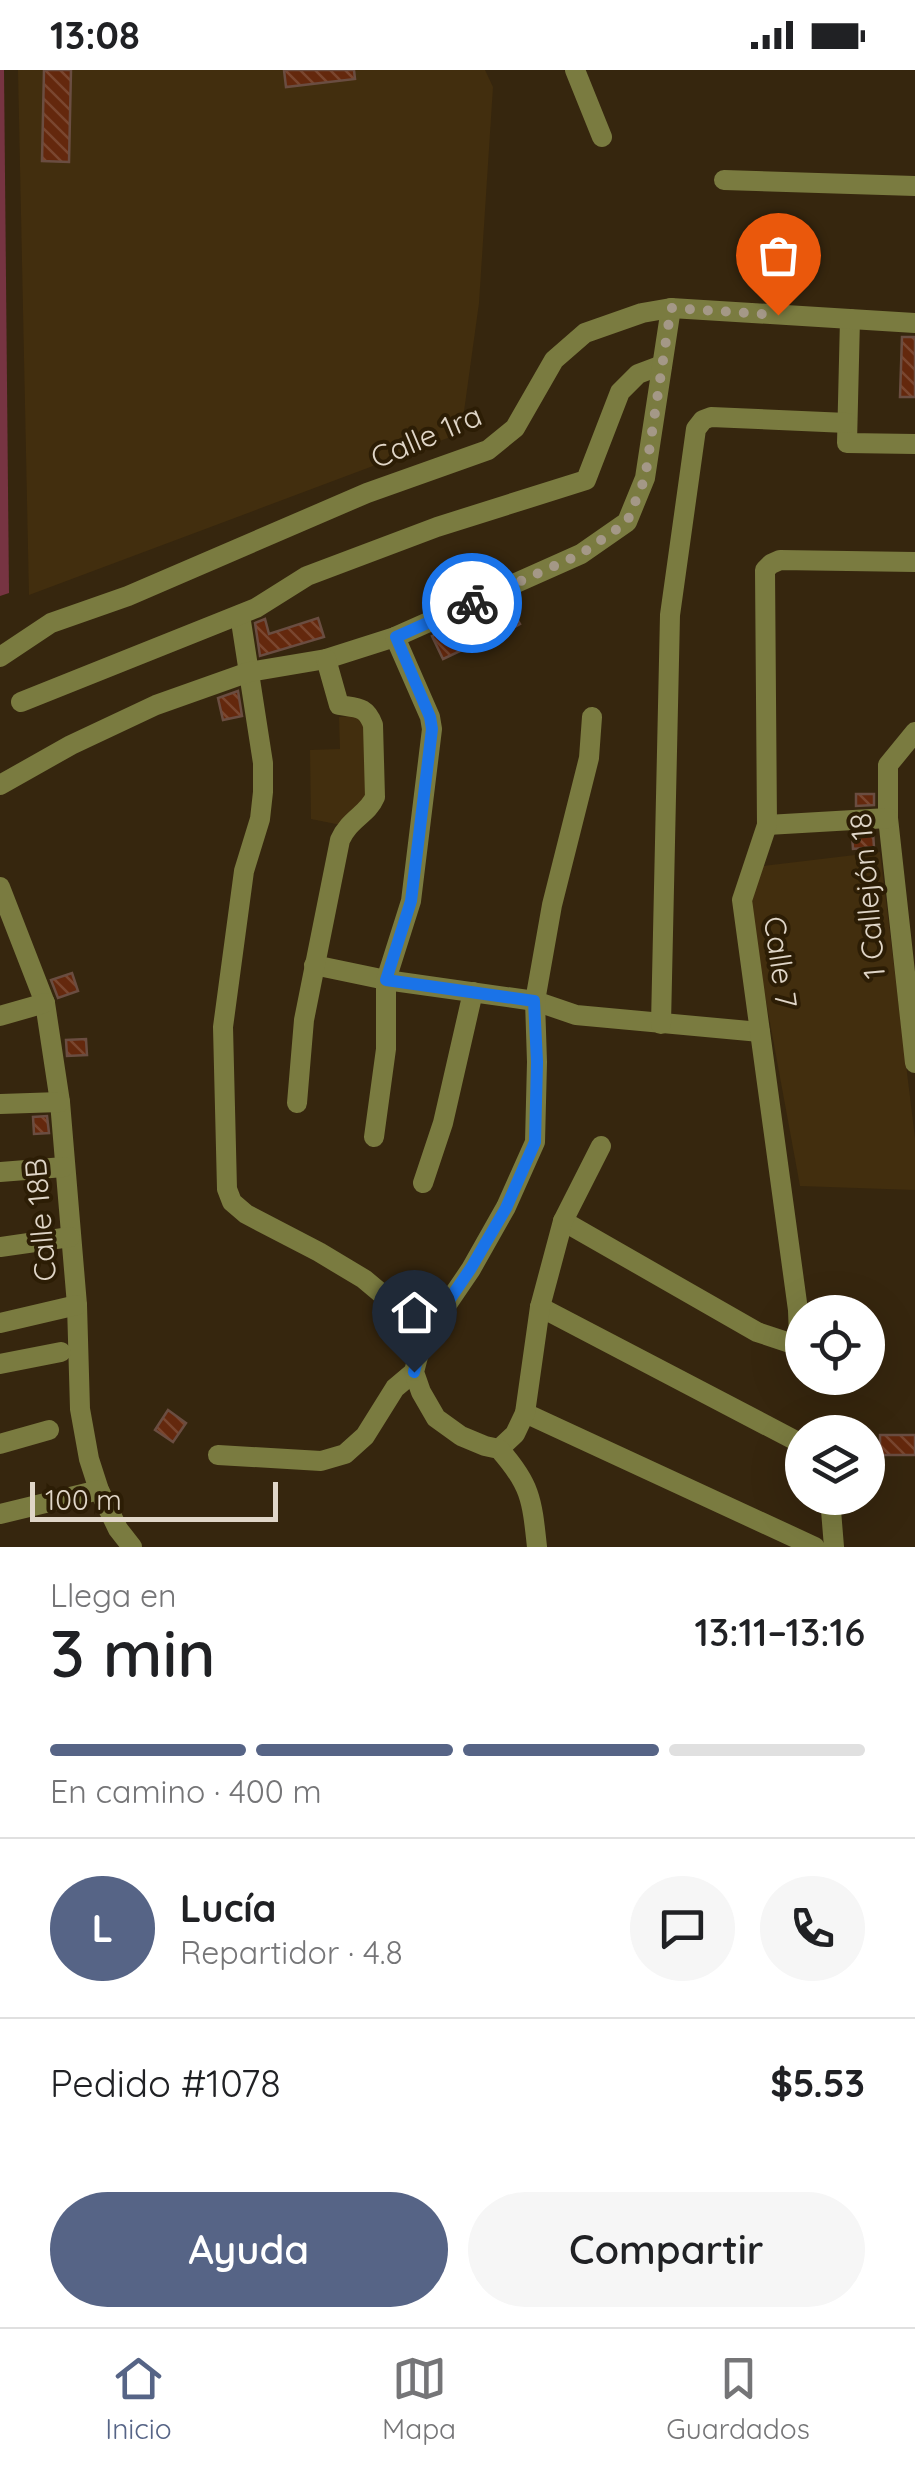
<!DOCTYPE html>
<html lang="es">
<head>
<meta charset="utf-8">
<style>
  body { margin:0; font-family:Quicksand,sans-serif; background:#f6f6f6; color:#202124; height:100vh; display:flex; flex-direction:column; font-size:38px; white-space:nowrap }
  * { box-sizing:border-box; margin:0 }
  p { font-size:32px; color:#757577 }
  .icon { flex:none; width:55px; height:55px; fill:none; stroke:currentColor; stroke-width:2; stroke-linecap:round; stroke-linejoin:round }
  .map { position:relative; height:1477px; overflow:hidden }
  .side { display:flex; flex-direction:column; background:#fff; flex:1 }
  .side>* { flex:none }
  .tools { position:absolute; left:785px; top:1225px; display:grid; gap:20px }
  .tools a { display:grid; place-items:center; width:100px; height:100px; border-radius:50%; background:#fff; box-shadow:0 10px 40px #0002; font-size:50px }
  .scale { position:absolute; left:30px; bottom:25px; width:248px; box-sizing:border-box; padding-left:10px; border:5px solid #e0d6c8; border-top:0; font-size:28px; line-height:35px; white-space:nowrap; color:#e0d6c8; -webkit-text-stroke:8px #2c1d05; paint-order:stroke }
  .pin { position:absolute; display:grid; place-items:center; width:85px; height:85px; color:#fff; margin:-102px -42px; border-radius:50% 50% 50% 0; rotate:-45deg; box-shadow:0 0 10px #0007 }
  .pin .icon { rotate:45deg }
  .courier { position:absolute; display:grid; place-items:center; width:100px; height:100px; margin:-50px; border:8px solid #1a73e8; border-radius:50%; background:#fff; color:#222; box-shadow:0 2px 12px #0007 }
  .overview em { font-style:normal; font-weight:600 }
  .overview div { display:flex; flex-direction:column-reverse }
  .overview { display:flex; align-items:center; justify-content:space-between; height:170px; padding:0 50px }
  h1 { font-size:65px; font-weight:600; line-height:75px }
  .bar { display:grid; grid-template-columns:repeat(4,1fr); gap:15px 10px; align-content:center; height:120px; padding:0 50px }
  .bar i { height:12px; border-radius:8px; background:#e0e0e0 }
  .bar .on { background:#566486 }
  .bar p { grid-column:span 4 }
  .line { display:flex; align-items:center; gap:25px; padding:0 50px; border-top:2px solid #e0e0e0 }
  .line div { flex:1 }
  .round { display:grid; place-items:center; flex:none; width:105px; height:105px; border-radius:52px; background:#f6f6f6 }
  .action { display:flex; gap:20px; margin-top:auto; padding:20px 50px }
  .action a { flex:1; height:115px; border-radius:60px; background:#566486; color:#fff; font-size:40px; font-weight:600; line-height:115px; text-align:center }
  .action a+a { background:#f6f6f6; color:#202124 }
  .status { display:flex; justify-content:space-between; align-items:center; height:70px; padding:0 50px; background:#fff; direction:ltr }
  .status svg { height:28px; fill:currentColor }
  .tabs { display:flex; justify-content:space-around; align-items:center; height:140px; border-top:2px solid #e0e0e0; background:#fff; font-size:28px; color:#757577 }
  .tabs a { display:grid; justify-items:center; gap:5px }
  .tabs .on { color:#566486 }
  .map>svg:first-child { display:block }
  .built { fill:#422e0e }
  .garden { fill:#773442 }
  .building { fill:url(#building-back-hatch); stroke:#6a4d41; stroke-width:2.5 }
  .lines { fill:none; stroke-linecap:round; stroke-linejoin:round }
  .minor { stroke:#7a7b40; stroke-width:20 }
  .tertiary { stroke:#7a7b40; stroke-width:20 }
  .done { stroke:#a49887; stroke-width:10; stroke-dasharray:0 18 }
  .route { stroke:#1a73e8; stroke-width:12 }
  .labels { text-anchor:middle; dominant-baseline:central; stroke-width:8; stroke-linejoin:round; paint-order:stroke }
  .street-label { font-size:30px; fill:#e0d6c8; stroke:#2c1d05 }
</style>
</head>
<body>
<div class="status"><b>13:08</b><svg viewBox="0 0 49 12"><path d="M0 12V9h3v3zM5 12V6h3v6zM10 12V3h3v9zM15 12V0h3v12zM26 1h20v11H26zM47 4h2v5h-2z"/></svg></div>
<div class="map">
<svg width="915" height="1477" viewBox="0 0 915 1477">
  <defs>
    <pattern id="building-back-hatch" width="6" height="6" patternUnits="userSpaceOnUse" patternTransform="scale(2.5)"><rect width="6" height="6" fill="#64280d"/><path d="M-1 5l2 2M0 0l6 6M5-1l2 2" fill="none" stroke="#7a462f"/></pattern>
  </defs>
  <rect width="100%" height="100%" fill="#36260e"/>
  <g class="built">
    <polygon points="18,0 485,0 493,17 479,233 461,363 29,525"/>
    <polygon points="368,645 374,727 346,756 311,749 310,680 340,679 339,647"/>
    <polygon points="880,782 915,1068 915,1120 800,1116 748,833 763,796"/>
  </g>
  <polygon class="garden" points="0,0 4,0 9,523 0,526"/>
  <g class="building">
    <polygon points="44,0 71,0 69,92 42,91"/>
    <polygon points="284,0 354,0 355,9 286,17"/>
    <polygon points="902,267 915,267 915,327 900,327"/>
    <polygon points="508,532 520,554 507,561 495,538"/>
    <polygon points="318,548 324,567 260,586 255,553 265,549 269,564"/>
    <polygon points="462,552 473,575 443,589 432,566"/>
    <polygon points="238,621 242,646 223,650 218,628"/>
    <polygon points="856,724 874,724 874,735 856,736"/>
    <polygon points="873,763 874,777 853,779 852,764"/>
    <polygon points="72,903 78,921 58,928 51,910"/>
    <polygon points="86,969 87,985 67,986 66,970"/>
    <polygon points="47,1046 49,1063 34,1064 33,1047"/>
    <polygon points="168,1340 186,1353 173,1372 155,1360"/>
    <rect x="880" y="1365" width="35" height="20"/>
  </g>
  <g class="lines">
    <g class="minor">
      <polyline points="575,0 602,67"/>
      <polyline points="724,110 915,116"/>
      <polyline points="850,249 847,373 915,374"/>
      <polyline points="240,545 263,693 263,722 260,749 244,801 223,957 227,1119 232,1132 246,1144 319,1182 364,1209 407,1245 422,1271"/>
      <polyline points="21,632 256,538 307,506 437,457 586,410 620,322 638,304 662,295"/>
      <polyline points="915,662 888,695 888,748 915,993"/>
      <polyline points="0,715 71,675 156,635 249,602 326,589 395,567 581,484 627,452 645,408 671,238"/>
      <polyline points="767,755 888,748"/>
      <polyline points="0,817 45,933 60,1032 77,1235 80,1339 89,1389 99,1420 118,1459 132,1477"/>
      <polyline points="314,895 386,910 535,931 576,945 760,962"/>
      <polyline points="0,946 45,933"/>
      <polyline points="661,954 670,545 696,359 703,350 711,347 847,353"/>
      <path d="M297 1033 304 950 340 770C349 749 368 744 375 727L373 655C366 636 357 638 339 635L326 589"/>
      <polyline points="0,1034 60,1032"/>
      <polyline points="374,1067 386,979 386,910 411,831 432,659 430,647 395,567"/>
      <polyline points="0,1102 64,1097"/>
      <polyline points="423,1113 443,1053 473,922"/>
      <polyline points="563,1151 757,1262 790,1273 799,1266 798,1240 742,830 767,755 765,500 771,494 780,490 915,492"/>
      <polyline points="0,1177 70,1167"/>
      <polyline points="540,1237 802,1374"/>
      <polyline points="0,1253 77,1235"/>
      <polyline points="0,1294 61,1282"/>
      <polyline points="525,1343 815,1477"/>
      <polyline points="0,1374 49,1360"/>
      <polyline points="499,1379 515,1364 525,1343 540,1237 563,1151 601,1076"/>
      <polyline points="218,1385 321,1391 345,1384 365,1366 395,1318 414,1302"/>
      <polyline points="830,1428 834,1477"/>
      <polyline points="0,1444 99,1420"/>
      <path d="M537 1477C532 1430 531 1415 499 1379L485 1376 461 1366 436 1348 421 1322 414 1302 422 1271 471 1199 506 1137 535 1072 537 992 535 931 552 835 589 688 592 647"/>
    </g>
    <polyline class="tertiary" points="0,587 51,553 128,526 367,423 488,380 515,358 554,290 585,263 642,243 671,238 915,253"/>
  </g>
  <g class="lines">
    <polyline class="done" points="472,533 581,484 627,452 645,408 671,238 778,245"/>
    <polyline class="route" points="414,1302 422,1270 471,1198 506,1138 535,1072 537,992 534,931 386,910 411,831 432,659 430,647 396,567 472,533"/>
  </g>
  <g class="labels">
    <g class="street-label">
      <text transform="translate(426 366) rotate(-23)">Calle 1ra</text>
      <text transform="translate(867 826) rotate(-95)">1 Callejón 18</text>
      <text transform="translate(781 892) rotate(82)">Calle 7</text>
      <text transform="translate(40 1150) rotate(-95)">Calle 18B</text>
    </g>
  </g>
</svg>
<div class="tools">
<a><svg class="icon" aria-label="locate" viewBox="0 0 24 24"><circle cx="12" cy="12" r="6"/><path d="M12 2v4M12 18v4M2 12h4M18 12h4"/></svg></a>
<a><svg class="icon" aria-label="layers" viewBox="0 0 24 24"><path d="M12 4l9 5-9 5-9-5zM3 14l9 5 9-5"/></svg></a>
</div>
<div class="scale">100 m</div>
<div class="pin" style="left:778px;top:245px;background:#ea580c"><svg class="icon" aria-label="bag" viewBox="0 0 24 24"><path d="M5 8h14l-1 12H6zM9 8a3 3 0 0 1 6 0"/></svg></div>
<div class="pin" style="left:414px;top:1302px;background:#1f2937"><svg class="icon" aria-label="home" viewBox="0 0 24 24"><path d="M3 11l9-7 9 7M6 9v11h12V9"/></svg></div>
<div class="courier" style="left:472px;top:533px"><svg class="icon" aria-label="bike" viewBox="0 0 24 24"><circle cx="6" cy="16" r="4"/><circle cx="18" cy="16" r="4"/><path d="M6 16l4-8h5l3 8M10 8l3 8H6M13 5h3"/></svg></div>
</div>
<section class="side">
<div class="overview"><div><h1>3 min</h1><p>Llega en</p></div><em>13:11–13:16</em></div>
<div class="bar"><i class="on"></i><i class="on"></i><i class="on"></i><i></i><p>En camino · 400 m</p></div>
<div class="line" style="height:180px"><b class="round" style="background:#566486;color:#fff">L</b><div><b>Lucía</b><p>Repartidor · 4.8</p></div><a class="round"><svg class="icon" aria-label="chat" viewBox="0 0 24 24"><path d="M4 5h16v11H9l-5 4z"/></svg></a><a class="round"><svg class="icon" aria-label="phone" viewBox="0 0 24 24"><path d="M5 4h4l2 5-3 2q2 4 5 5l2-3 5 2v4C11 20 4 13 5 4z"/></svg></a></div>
<div class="line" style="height:130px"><div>Pedido #1078</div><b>$5.53</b></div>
<div class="action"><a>Ayuda</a><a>Compartir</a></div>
</section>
<nav class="tabs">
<a class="on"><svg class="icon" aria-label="home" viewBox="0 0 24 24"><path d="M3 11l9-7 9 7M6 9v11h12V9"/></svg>Inicio</a>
<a><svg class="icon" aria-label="map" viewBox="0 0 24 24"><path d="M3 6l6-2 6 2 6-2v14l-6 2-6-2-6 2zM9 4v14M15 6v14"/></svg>Mapa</a>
<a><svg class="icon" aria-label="saved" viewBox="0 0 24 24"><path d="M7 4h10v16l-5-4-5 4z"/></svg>Guardados</a>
</nav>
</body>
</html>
